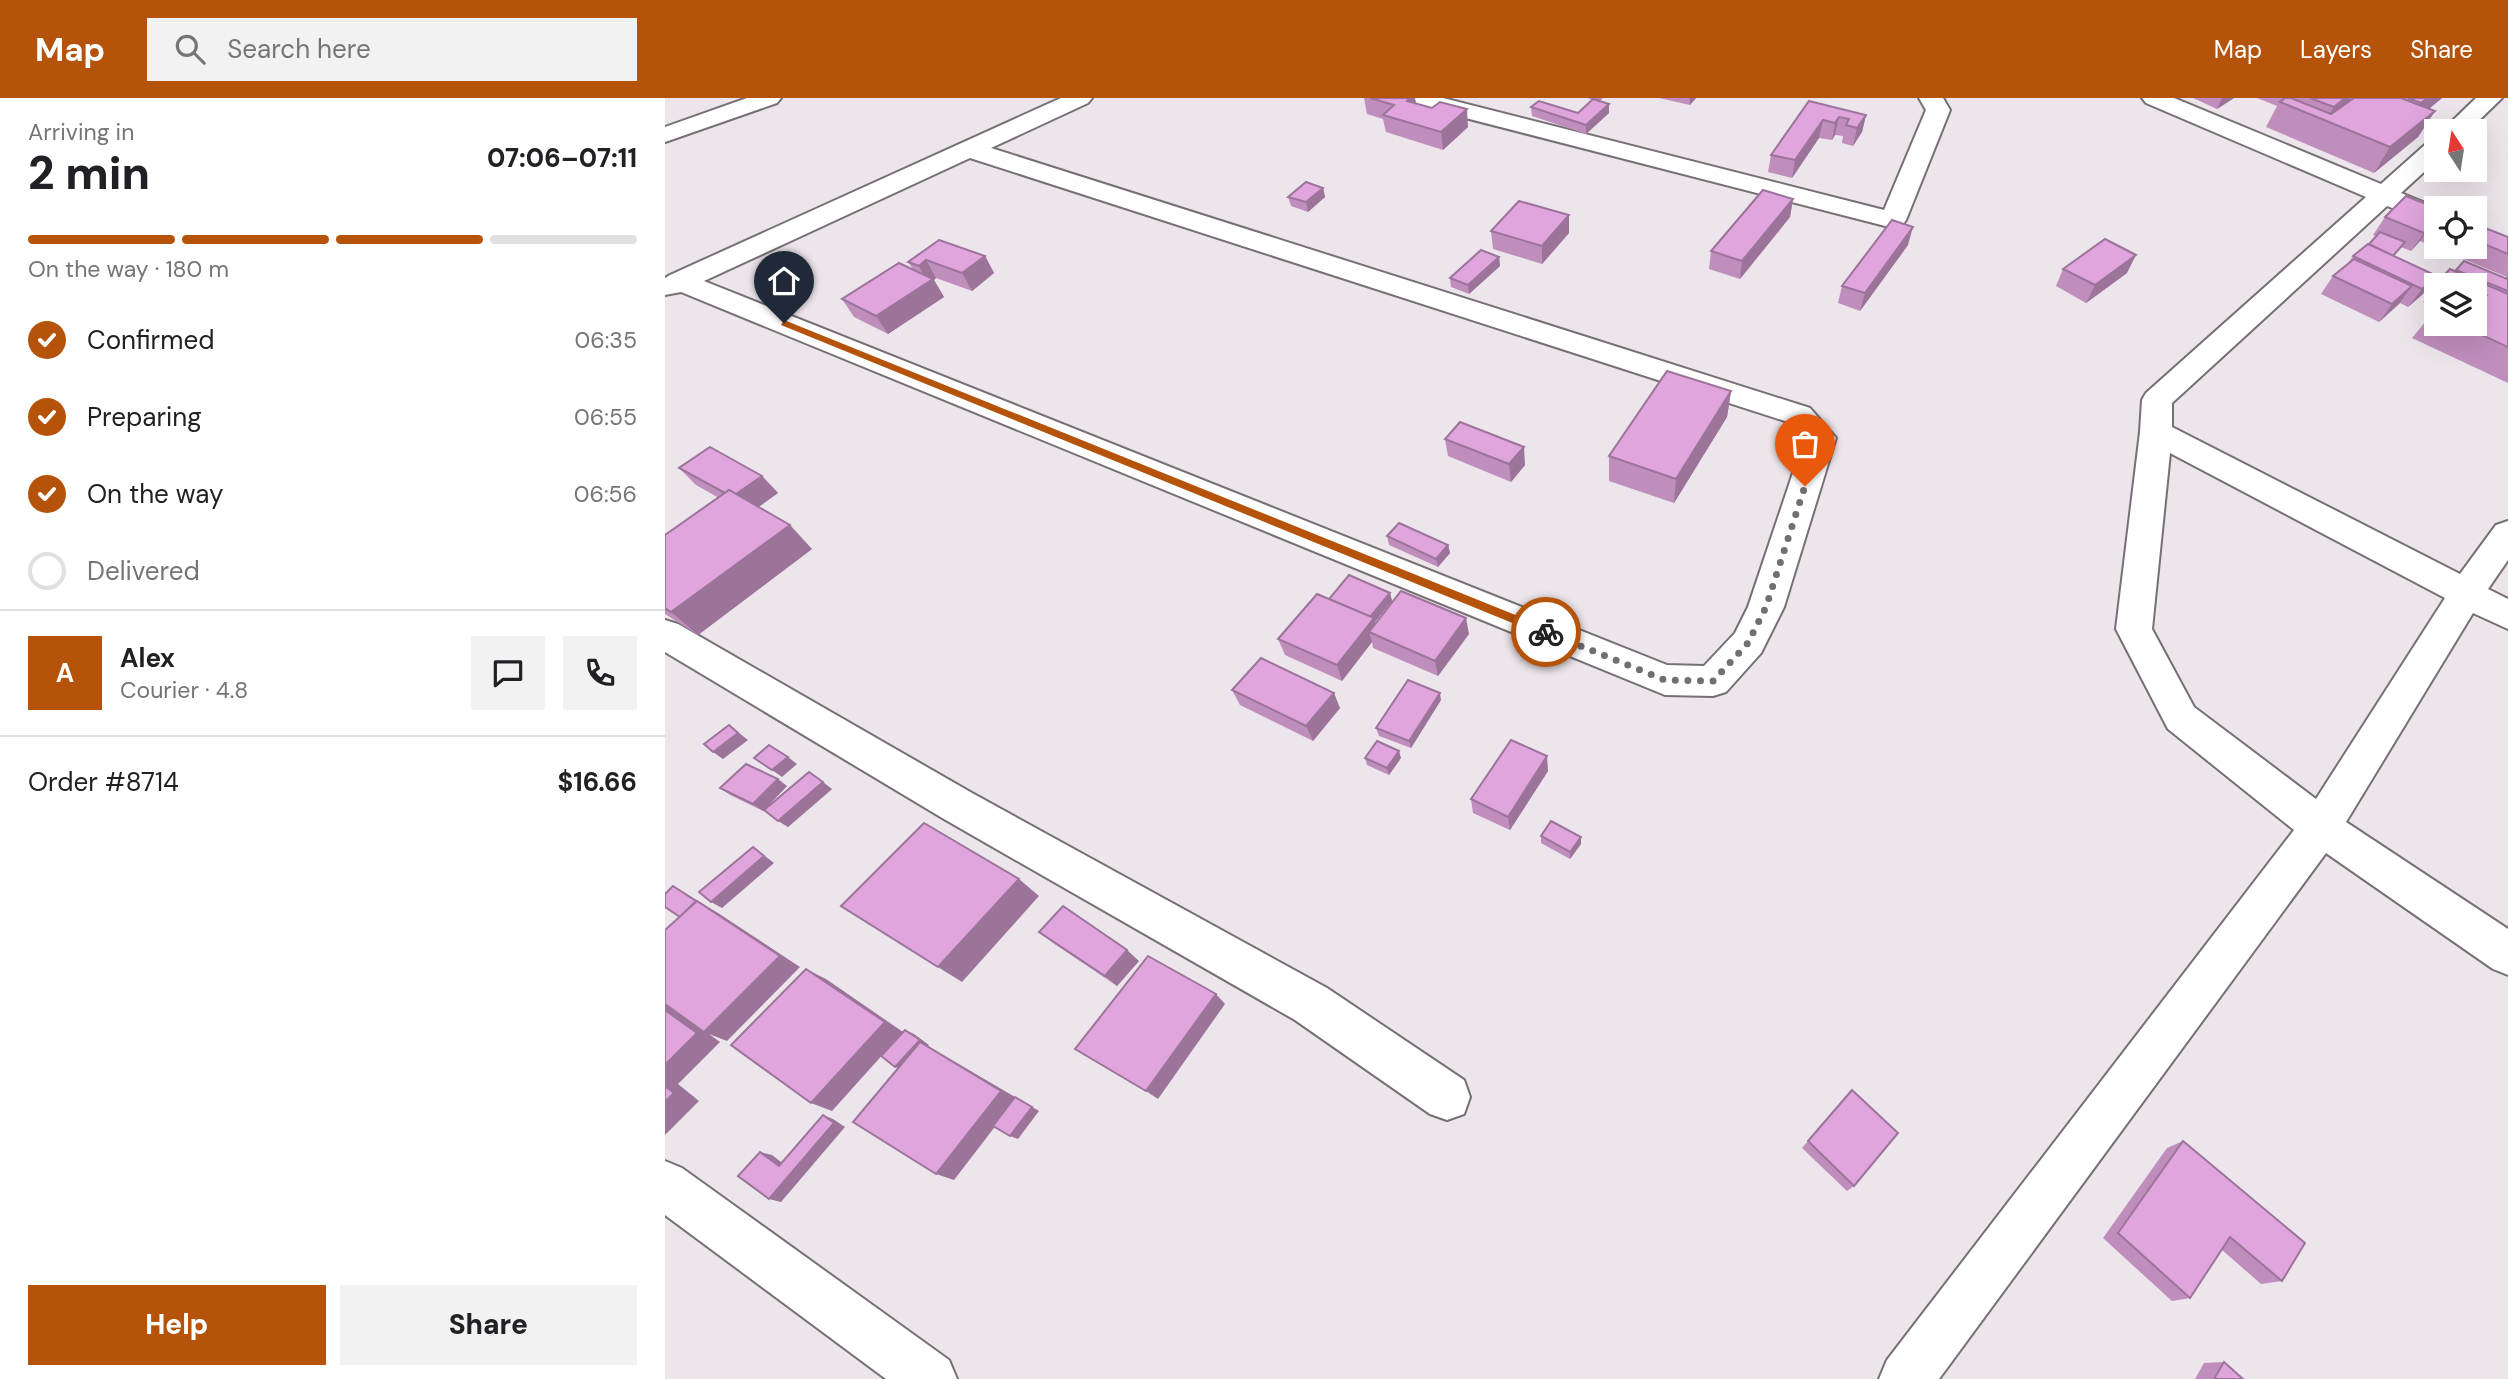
<!DOCTYPE html>
<html lang="en">
<head>
<meta charset="utf-8">
<style>
  body { margin:0; font-family:"DM Sans",sans-serif; background:#f2f2f2; color:#202124; height:100vh; display:flex; flex-direction:column; font-size:26px; white-space:nowrap }
  * { box-sizing:border-box; margin:0 }
  p { font-size:23px; color:#757577 }
  .icon { flex:none; width:38px; height:38px; fill:none; stroke:currentColor; stroke-width:2; stroke-linecap:round; stroke-linejoin:round }
  .map { position:relative; flex:1; overflow:hidden }
  .drawer { display:flex; flex-direction:column; background:#fff; width:665px }
  .drawer>* { flex:none }
  .needle { width:46px; rotate:348deg }
  .tools { position:absolute; left:1759px; top:21px; display:grid; gap:14px }
  .tools a { display:grid; place-items:center; width:63px; height:63px; border-radius:0px; background:#fff; box-shadow:0 7px 28px #0002; font-size:35px }
  .pin { position:absolute; display:grid; place-items:center; width:60px; height:60px; color:#fff; margin:-72px -30px; border-radius:50% 50% 50% 0; rotate:-45deg; box-shadow:0 0 7px #0007 }
  .pin .icon { rotate:45deg }
  .courier { position:absolute; display:grid; place-items:center; width:70px; height:70px; margin:-35px; border:5px solid #b45309; border-radius:50%; background:#fff; color:#222; box-shadow:0 2px 9px #0007 }
  .overview em { font-style:normal; font-weight:800 }
  .overview div { display:flex; flex-direction:column-reverse }
  .overview { display:flex; align-items:center; justify-content:space-between; height:119px; padding:0 28px }
  h1 { font-size:46px; font-weight:800; line-height:52px }
  .bar { display:grid; grid-template-columns:repeat(4,1fr); gap:10px 7px; align-content:center; height:84px; padding:0 28px }
  .bar i { height:9px; border-radius:5px; background:#e0e0e0 }
  .bar .on { background:#b45309 }
  .bar p { grid-column:span 4 }
  .line { display:flex; align-items:center; gap:18px; padding:0 28px; border-top:2px solid #e0e0e0 }
  .line div { flex:1 }
  .round { display:grid; place-items:center; flex:none; width:74px; height:74px; border-radius:0px; background:#f2f2f2 }
  ol { padding:0 28px; list-style:none }
  li { display:flex; align-items:center; gap:21px; height:77px }
  li p { margin-inline-start:auto }
  li .icon { padding:7px; border-radius:50%; background:#b45309; color:#fff; stroke-width:4 }
  li:last-child { color:#757577 }
  li i { width:38px; height:38px; border:4px solid #e0e0e0; border-radius:50% }
  .button { display:flex; gap:14px; margin-top:auto; padding:14px 28px }
  .button a { flex:1; height:80px; border-radius:0px; background:#b45309; color:#fff; font-size:28px; font-weight:800; line-height:80px; text-align:center }
  .button a+a { background:#f2f2f2; color:#202124 }
  header { display:flex; align-items:center; gap:42px; box-sizing:border-box; height:98px; padding:0 35px; background:#b45309; color:#fff }
  header strong { font-size:33px }
  nav { display:flex; gap:38px; margin-inline-start:auto; font-size:24px }
  .search { width:490px; height:63px; background:#f2f2f2; display:flex; align-items:center; gap:18px; box-sizing:border-box; padding:0 24px; border-radius:0px; color:#757577; font-size:26px }
  main { display:flex; flex:1; min-height:0 }
  .map>svg:first-child { display:block }
  .lines { fill:none; stroke-linecap:round; stroke-linejoin:round }
  .minor-casing { stroke:#767075; stroke-width:4 }
  .minor { fill:#fff; fill-rule:evenodd }
  .wall { fill:#c08ebd }
  .shaded-wall { fill:#9c749a }
  .building { fill:#dfa5dc; stroke:#9c749a; stroke-width:2 }
  .route { fill:#b45309 }
  .done { stroke:#726f72; stroke-width:7; stroke-dasharray:0 12.6 }
</style>
</head>
<body>
<header>
<strong>Map</strong>
<div class="search"><svg class="icon" aria-label="search" viewBox="0 0 24 24"><circle cx="10" cy="10" r="6"/><path d="M15 15l6 6"/></svg>Search here</div>
<nav><a>Map</a><a>Layers</a><a>Share</a></nav>
</header>
<main>
<section class="drawer">
<div class="overview"><div><h1>2 min</h1><p>Arriving in</p></div><em>07:06–07:11</em></div>
<div class="bar"><i class="on"></i><i class="on"></i><i class="on"></i><i></i><p>On the way · 180 m</p></div>
<ol>
<li><svg class="icon" aria-label="check" viewBox="0 0 24 24"><path d="M5 12l5 5 9-10"/></svg>Confirmed<p>06:35</p></li>
<li><svg class="icon" aria-label="check" viewBox="0 0 24 24"><path d="M5 12l5 5 9-10"/></svg>Preparing<p>06:55</p></li>
<li><svg class="icon" aria-label="check" viewBox="0 0 24 24"><path d="M5 12l5 5 9-10"/></svg>On the way<p>06:56</p></li>
<li><i></i>Delivered</li>
</ol>
<div class="line" style="height:126px"><b class="round" style="background:#b45309;color:#fff">A</b><div><b>Alex</b><p>Courier · 4.8</p></div><a class="round"><svg class="icon" aria-label="chat" viewBox="0 0 24 24"><path d="M4 5h16v11H9l-5 4z"/></svg></a><a class="round"><svg class="icon" aria-label="phone" viewBox="0 0 24 24"><path d="M5 4h4l2 5-3 2q2 4 5 5l2-3 5 2v4C11 20 4 13 5 4z"/></svg></a></div>
<div class="line" style="height:91px"><div>Order #8714</div><b>$16.66</b></div>
<div class="button"><a>Help</a><a>Share</a></div>
</section>
<div class="map">
<svg width="1843" height="1281" viewBox="0 0 1843 1281">
  <rect width="100%" height="100%" fill="#ece5eb"/>
  <g class="lines">
    <defs>
      <g id="minor">
        <polygon points="82,0 116,0 112,5 0,44 0,29"/>
        <path d="M396 0H427L423 5 326 50 1145 310 1171 340 1119 509 1096 555 1061 594 1048 598 1000 597 16 194 0 197V180L5 177ZM305 60 1123 324 1139 342 1083 509 1070 535 1039 568 1002 567 39 183Z"/>
        <polygon points="738,0 778,0 1219,112 1261,12 1254,0 1278,0 1285,12 1241,122 1237,128 1228,130 742,5"/>
        <path d="M1477 0H1509L1716 86 1762 45 1771 43V63L1736 95 1773 110 1771 127 1722 108 1507 305V329L1795 476 1831 427 1843 423V462L1823 491 1843 501V531L1808 515 1681 724 1843 831V877L1828 871 1661 755 1274 1281H1214L1222 1262 1629 732 1503 631 1451 531 1475 334 1477 302 1481 295 1701 99 1481 5ZM1505 355 1780 500 1651 701 1529 609 1487 531Z"/>
        <polygon points="1811,0 1837,0 1803,33 1777,33"/>
        <polygon points="0,522 13,526 307,695 662,890 799,982 805,999 799,1016 782,1022 765,1016 630,922 279,721 0,554"/>
        <polygon points="0,1063 17,1070 284,1262 292,1281 221,1281 0,1117"/>
      </g>
    </defs>
    <use href="#minor" class="minor-casing"/>
    <use href="#minor" class="minor"/>
  </g>
  <g class="wall">
    <polygon points="699,0 750,0 751,6 803,29 778,52 721,34 718,21 702,16"/>
    <polygon points="922,0 938,0 935,3 944,15 921,36 867,18 866,9 913,15 928,2"/>
    <polygon points="994,0 1031,0 1025,7"/>
    <polygon points="1528,0 1569,0 1552,11"/>
    <polygon points="1592,0 1777,0 1764,11 1770,13 1753,39 1709,75 1601,29 1612,8"/>
    <polygon points="1144,3 1201,17 1197,34 1188,48 1177,45 1178,38 1170,37 1167,42 1154,40 1127,80 1103,74 1106,57"/>
    <polygon points="658,90 660,99 643,114 626,108 623,99"/>
    <polygon points="1128,101 1125,119 1075,181 1044,171 1046,153"/>
    <polygon points="1771,110 1771,149 1810,149 1810,126 1843,139 1843,285 1747,240 1771,211 1771,226 1810,226 1810,187 1771,187 1778,178 1791,173 1799,163 1841,180 1842,179 1755,143 1746,153 1736,149 1729,158 1772,178 1758,196 1743,209 1735,205 1714,224 1656,196 1668,178 1682,167 1688,158 1703,146 1711,138 1708,137 1720,119"/>
    <polygon points="826,133 904,135 877,166 828,151"/>
    <polygon points="1243,147 1195,213 1173,205 1177,188"/>
    <polygon points="320,158 329,175 307,193 271,180 269,182 279,199 223,236 189,219 177,201 248,171 243,164"/>
    <polygon points="834,159 835,168 804,196 786,189 785,180"/>
    <polygon points="1398,171 1462,175 1421,205 1391,188"/>
    <polygon points="1771,188 1771,210 1758,204"/>
    <polygon points="1066,293 1062,319 1009,405 944,383 944,358"/>
    <polygon points="780,341 860,367 846,384 783,358"/>
    <polygon points="14,370 97,378 113,395 93,409 147,451 33,537 0,516 0,437 54,400 31,387"/>
    <polygon points="722,438 783,447 785,455 773,469 724,447"/>
    <polygon points="725,495 727,503 710,524 710,526 804,536 773,578 708,550 707,544 677,583 620,557 613,541 664,501"/>
    <polygon points="567,592 675,610 648,643 575,607"/>
    <polygon points="776,602 746,650 714,638 711,630"/>
    <polygon points="700,660 736,660 724,677 702,667"/>
    <polygon points="883,673 845,732 808,715 806,701"/>
    <polygon points="122,688 100,711 167,691 123,729 99,712 98,713 65,697 55,690"/>
    <polygon points="876,738 916,739 916,746 905,761 876,745"/>
    <polygon points="374,834 474,863 452,888 388,845"/>
    <polygon points="1187,992 1189,1088 1182,1093 1137,1050"/>
    <polygon points="1518,1043 1617,1183 1596,1186 1557,1152 1525,1200 1507,1203 1438,1140 1502,1050"/>
    <polygon points="1559,1264 1578,1281 1530,1281 1539,1265"/>
  </g>
  <g class="shaded-wall">
    <polygon points="745,0 750,0 752,14 742,3"/>
    <polygon points="1025,0 1031,0 1025,7"/>
    <polygon points="1557,0 1569,0 1552,11"/>
    <polygon points="1680,0 1686,0 1680,9 1661,22 1669,9"/>
    <polygon points="1762,0 1777,0 1739,31 1756,5"/>
    <polygon points="944,6 944,15 921,36 921,27"/>
    <polygon points="802,11 803,29 778,52 776,34"/>
    <polygon points="1770,13 1753,39 1709,75 1725,49"/>
    <polygon points="1201,17 1197,34 1188,48 1192,30"/>
    <polygon points="1174,19 1170,37 1167,42 1170,25"/>
    <polygon points="1158,22 1154,40 1127,80 1130,62"/>
    <polygon points="658,90 660,99 643,114 641,104"/>
    <polygon points="1128,101 1125,119 1075,181 1077,163"/>
    <polygon points="904,117 904,135 877,166 877,148"/>
    <polygon points="1768,125 1755,143 1746,153 1759,135"/>
    <polygon points="1248,129 1243,147 1195,213 1200,195"/>
    <polygon points="1471,157 1462,175 1421,205 1430,187"/>
    <polygon points="320,158 329,175 307,193 297,175"/>
    <polygon points="834,159 835,168 804,196 803,187"/>
    <polygon points="261,162 271,180 269,182 279,199 223,236 211,218 263,184 254,168"/>
    <polygon points="1772,178 1758,196 1743,209 1757,191"/>
    <polygon points="1747,188 1734,206 1714,224 1727,206"/>
    <polygon points="1066,293 1062,319 1009,405 1011,381"/>
    <polygon points="859,349 860,367 846,384 844,366"/>
    <polygon points="97,378 113,395 84,416 67,399"/>
    <polygon points="125,427 147,451 33,537 6,514"/>
    <polygon points="783,447 785,455 773,469 771,461"/>
    <polygon points="725,495 727,503 710,524 713,536 704,534 707,544 677,583 672,567 705,519"/>
    <polygon points="801,520 804,536 773,578 770,563"/>
    <polygon points="669,595 675,610 648,643 641,628"/>
    <polygon points="775,595 776,602 746,650 744,643"/>
    <polygon points="64,627 83,642 58,661 48,654"/>
    <polygon points="734,653 736,660 724,677 722,670"/>
    <polygon points="882,658 883,673 845,732 843,719"/>
    <polygon points="123,659 132,666 117,679 107,672"/>
    <polygon points="113,681 122,688 98,713 88,706"/>
    <polygon points="158,684 167,691 123,729 113,723"/>
    <polygon points="916,739 916,746 905,761 905,754"/>
    <polygon points="88,749 109,765 57,810 46,804"/>
    <polygon points="354,781 374,798 297,884 273,869"/>
    <polygon points="8,788 53,815 135,869 62,943 44,936 55,944 13,986 34,1003 0,1037 0,903 40,933"/>
    <polygon points="462,852 474,863 452,888 440,878"/>
    <polygon points="141,871 161,881 238,934 167,1013 146,1005"/>
    <polygon points="551,896 560,906 493,1001 481,993"/>
    <polygon points="240,932 249,936 264,947 263,948 374,1013 353,1041 345,1038 352,1000 289,1082 271,1076 240,973 230,969"/>
    <polygon points="158,1017 168,1021 180,1029 116,1104 104,1101"/>
    <polygon points="95,1054 107,1057 125,1071 114,1068"/>
  </g>
  <g class="building">
    <polygon points="705,0 745,0 742,3 767,10 775,4 802,11 776,34 718,17 729,7"/>
    <polygon points="1620,0 1626,0 1666,16 1689,0 1736,0 1770,13 1725,49 1615,4"/>
    <polygon points="1645,0 1680,0 1669,9"/>
    <polygon points="1743,0 1762,0 1756,5"/>
    <polygon points="928,1 944,6 921,27 866,9 874,3 913,15"/>
    <polygon points="1144,3 1201,17 1192,30 1181,27 1184,21 1174,19 1170,25 1158,22 1130,62 1106,57"/>
    <polygon points="641,84 658,90 641,104 623,99"/>
    <polygon points="1098,92 1128,101 1077,163 1046,153"/>
    <polygon points="1741,98 1771,110 1771,126 1768,125 1759,135 1720,119"/>
    <polygon points="854,103 904,117 877,148 826,133"/>
    <polygon points="1227,122 1248,129 1200,195 1177,188"/>
    <polygon points="1810,126 1843,139 1843,156 1810,142"/>
    <polygon points="1715,134 1740,144 1728,158 1704,146"/>
    <polygon points="1440,141 1471,157 1430,187 1398,171"/>
    <polygon points="274,142 320,158 297,175 261,162 254,168 243,164"/>
    <polygon points="1703,146 1772,178 1757,191 1688,158"/>
    <polygon points="816,152 834,159 803,187 785,180"/>
    <polygon points="1689,161 1747,188 1727,206 1668,178"/>
    <polygon points="1799,163 1842,181 1843,179 1843,193 1791,172"/>
    <polygon points="234,165 268,181 211,218 177,201"/>
    <polygon points="1785,171 1843,196 1843,249 1793,226 1810,226 1810,210 1822,197 1810,192 1810,187 1799,187 1778,178"/>
    <polygon points="1002,273 1066,293 1011,381 944,358"/>
    <polygon points="795,324 859,349 844,366 780,341"/>
    <polygon points="45,349 97,378 71,396 64,392 60,395 14,370"/>
    <polygon points="64,392 125,427 6,514 0,510 0,437"/>
    <polygon points="734,425 783,447 771,461 722,438"/>
    <polygon points="684,477 725,495 705,519 664,501"/>
    <polygon points="736,493 801,520 770,563 704,534"/>
    <polygon points="652,496 709,520 672,567 613,541"/>
    <polygon points="596,560 669,595 641,628 567,592"/>
    <polygon points="743,582 775,595 744,643 711,630"/>
    <polygon points="64,627 73,635 48,654 39,646"/>
    <polygon points="846,642 882,658 843,719 806,701"/>
    <polygon points="712,643 734,653 722,670 700,660"/>
    <polygon points="104,647 123,659 107,672 89,660"/>
    <polygon points="81,666 113,681 88,706 55,690"/>
    <polygon points="144,674 158,684 113,723 99,712"/>
    <polygon points="886,723 916,739 905,754 876,738"/>
    <polygon points="259,725 354,781 273,869 176,808"/>
    <polygon points="88,749 99,758 46,804 34,794"/>
    <polygon points="8,788 31,803 15,819 0,809 0,796"/>
    <polygon points="32,803 115,858 39,934 0,906 0,832"/>
    <polygon points="398,808 462,852 440,878 374,834"/>
    <polygon points="483,858 551,896 481,993 410,951"/>
    <polygon points="141,871 220,924 146,1005 66,947"/>
    <polygon points="0,912 32,935 0,967"/>
    <polygon points="240,932 255,942 230,969 216,958"/>
    <polygon points="255,944 336,993 271,1076 188,1024"/>
    <polygon points="0,988 9,995 0,1004"/>
    <polygon points="1187,992 1233,1035 1189,1088 1143,1043"/>
    <polygon points="350,999 367,1009 345,1038 328,1028"/>
    <polygon points="158,1017 169,1025 104,1101 73,1078 95,1054 114,1068"/>
    <polygon points="1518,1043 1640,1145 1617,1183 1565,1139 1525,1200 1453,1135"/>
    <polygon points="1559,1264 1578,1281 1549,1281"/>
  </g>
  <polygon class="route" points="119,222 885,531 886,534 885,537 877,537 116,227"/>
  <g class="lines">
    <polyline class="done" points="881,534 1000,582 1048,583 1083,545 1101,509 1140,388"/>
  </g>
</svg>
<div class="tools">
<a><svg class="needle" viewBox="-14 -14 28 28"><path d="M0-13l5 13h-10z" fill="#e53935"/><path d="M0 13l5-13h-10z" fill="#757577"/></svg></a>
<a><svg class="icon" aria-label="locate" viewBox="0 0 24 24"><circle cx="12" cy="12" r="6"/><path d="M12 2v4M12 18v4M2 12h4M18 12h4"/></svg></a>
<a><svg class="icon" aria-label="layers" viewBox="0 0 24 24"><path d="M12 4l9 5-9 5-9-5zM3 14l9 5 9-5"/></svg></a>
</div>
<div class="pin" style="left:1140px;top:388px;background:#ea580c"><svg class="icon" aria-label="bag" viewBox="0 0 24 24"><path d="M5 8h14l-1 12H6zM9 8a3 3 0 0 1 6 0"/></svg></div>
<div class="pin" style="left:119px;top:225px;background:#1f2937"><svg class="icon" aria-label="home" viewBox="0 0 24 24"><path d="M3 11l9-7 9 7M6 9v11h12V9"/></svg></div>
<div class="courier" style="left:881px;top:534px"><svg class="icon" aria-label="bike" viewBox="0 0 24 24"><circle cx="6" cy="16" r="4"/><circle cx="18" cy="16" r="4"/><path d="M6 16l4-8h5l3 8M10 8l3 8H6M13 5h3"/></svg></div>
</div>
</main>
</body>
</html>
